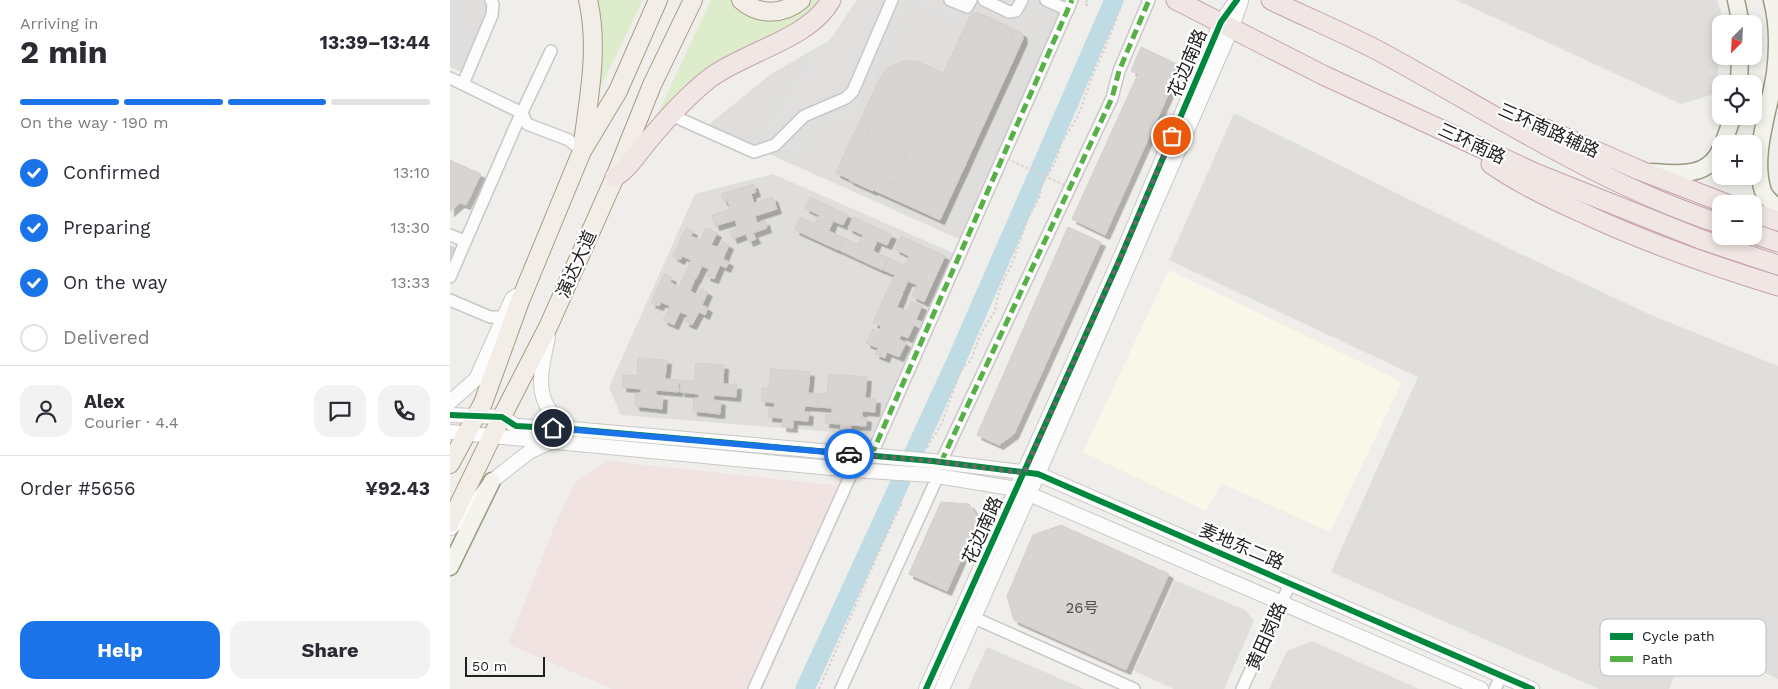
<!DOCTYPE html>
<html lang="en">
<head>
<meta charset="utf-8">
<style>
  body { margin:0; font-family:"Work Sans","Noto Sans SC",sans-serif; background:#f2f2f3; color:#2b2b33; height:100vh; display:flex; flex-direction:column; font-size:19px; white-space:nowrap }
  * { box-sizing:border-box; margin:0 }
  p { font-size:16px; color:#7c7c81 }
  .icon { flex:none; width:28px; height:28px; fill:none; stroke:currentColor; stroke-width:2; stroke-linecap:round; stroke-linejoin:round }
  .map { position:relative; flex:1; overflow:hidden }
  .panel { display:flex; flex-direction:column; background:#fff; width:450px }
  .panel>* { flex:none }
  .needle { width:32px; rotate:204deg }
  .fabs { position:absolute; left:1262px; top:15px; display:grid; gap:10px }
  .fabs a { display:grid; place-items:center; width:50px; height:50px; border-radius:10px; background:#fff; box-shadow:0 2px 8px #0003; font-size:25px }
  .scale { position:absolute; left:15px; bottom:12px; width:80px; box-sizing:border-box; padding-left:5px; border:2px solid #222; border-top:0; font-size:14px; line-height:18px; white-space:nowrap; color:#222; -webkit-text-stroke:4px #fff; paint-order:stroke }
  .pin { position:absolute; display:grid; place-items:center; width:42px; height:42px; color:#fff; margin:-21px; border:2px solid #fff; border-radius:50%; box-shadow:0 1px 5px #0007 }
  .courier { position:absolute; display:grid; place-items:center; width:50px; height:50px; margin:-25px; border:4px solid #1a73e8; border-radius:50%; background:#fff; color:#222; box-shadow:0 1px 6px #0007 }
  .head em { font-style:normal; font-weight:700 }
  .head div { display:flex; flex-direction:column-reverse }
  .head { display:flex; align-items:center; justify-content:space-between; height:85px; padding:0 20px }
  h1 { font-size:32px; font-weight:700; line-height:38px }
  .bar { display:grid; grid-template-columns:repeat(4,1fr); gap:8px 5px; align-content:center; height:60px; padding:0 20px }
  .bar i { height:6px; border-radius:4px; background:#e1e1e2 }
  .bar .active { background:#1a73e8 }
  .bar p { grid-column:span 4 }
  .line { display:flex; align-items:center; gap:12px; padding:0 20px; border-top:1px solid #e1e1e2 }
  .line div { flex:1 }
  .round { display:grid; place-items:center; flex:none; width:52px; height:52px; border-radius:15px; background:#f2f2f3 }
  ol { padding:0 20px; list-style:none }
  li { display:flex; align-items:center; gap:15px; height:55px }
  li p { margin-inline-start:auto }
  li .icon { padding:5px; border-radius:50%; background:#1a73e8; color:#fff; stroke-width:4 }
  li:last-child { color:#7c7c81 }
  li i { width:28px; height:28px; border:2px solid #e1e1e2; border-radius:50% }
  .action { display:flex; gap:10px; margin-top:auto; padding:10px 20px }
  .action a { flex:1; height:58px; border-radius:15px; background:#1a73e8; color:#fff; font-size:20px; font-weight:700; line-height:58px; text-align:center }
  .action a+a { background:#f2f2f3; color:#2b2b33 }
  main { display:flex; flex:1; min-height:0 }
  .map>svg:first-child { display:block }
  .residential { fill:#dfdedc }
  .commercial { fill:#f1e3e1 }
  .education { fill:#f8f7e8 }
  .grass { fill:#ddeccb }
  .parking { fill:#e0dfde }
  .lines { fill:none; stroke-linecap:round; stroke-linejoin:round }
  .river { stroke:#bfdbe3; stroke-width:19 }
  .building { fill:#d7d4d2; stroke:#d3d0cc; filter:url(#shadow) }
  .minor-casing { stroke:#c9c8c7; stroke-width:14 }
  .tertiary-casing { stroke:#c9c8c7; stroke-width:16 }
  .secondary-casing { stroke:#999a82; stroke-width:19 }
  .primary-casing { stroke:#a79c86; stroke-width:20 }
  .trunk-casing { stroke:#c5a2ac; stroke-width:21 }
  .path { stroke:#dccecd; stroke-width:2; stroke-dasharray:2.5 2.5; stroke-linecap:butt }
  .minor { stroke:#fdfcfc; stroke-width:11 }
  .tertiary { stroke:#fdfcfc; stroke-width:14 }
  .secondary { stroke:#f4f4ed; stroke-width:16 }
  .primary { stroke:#f3ede7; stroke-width:18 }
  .trunk { stroke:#f0e6e4; stroke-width:19 }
  .tertiary-bridge-casing { stroke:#c9c8c7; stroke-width:16; stroke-linecap:butt }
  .path-bridge { stroke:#dccecd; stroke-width:2; stroke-dasharray:2.5 2.5; stroke-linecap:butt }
  .tertiary-bridge { stroke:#fdfcfc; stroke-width:14 }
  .quiet { stroke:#55b145; stroke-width:5; stroke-dasharray:10 5; stroke-linecap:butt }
  .cycleway-casing { stroke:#fff; stroke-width:9 }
  .cycleway { stroke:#00873e; stroke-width:6 }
  .done { stroke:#6a6968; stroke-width:5; stroke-dasharray:0 9 }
  .route { stroke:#1a73e8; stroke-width:6 }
  .labels { text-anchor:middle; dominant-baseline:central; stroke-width:4.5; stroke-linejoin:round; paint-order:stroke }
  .number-label { font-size:15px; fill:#4f4e4e }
  .street-label { font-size:18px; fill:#222; stroke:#fff }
  .key { fill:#fff; stroke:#bdbdbd; stroke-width:1 }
  .key-label { font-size:14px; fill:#222 }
</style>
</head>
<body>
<main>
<section class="panel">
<div class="head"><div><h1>2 min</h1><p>Arriving in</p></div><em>13:39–13:44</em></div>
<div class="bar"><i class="active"></i><i class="active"></i><i class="active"></i><i></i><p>On the way · 190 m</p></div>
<ol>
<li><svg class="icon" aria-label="check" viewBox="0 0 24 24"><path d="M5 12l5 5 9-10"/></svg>Confirmed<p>13:10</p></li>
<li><svg class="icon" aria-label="check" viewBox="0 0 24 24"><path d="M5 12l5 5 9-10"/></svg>Preparing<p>13:30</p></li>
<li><svg class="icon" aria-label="check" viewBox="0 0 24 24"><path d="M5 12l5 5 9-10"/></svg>On the way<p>13:33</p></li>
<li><i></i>Delivered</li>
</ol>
<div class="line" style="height:90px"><a class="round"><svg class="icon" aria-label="person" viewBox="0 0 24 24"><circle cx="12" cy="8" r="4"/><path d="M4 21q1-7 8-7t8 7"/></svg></a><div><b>Alex</b><p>Courier · 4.4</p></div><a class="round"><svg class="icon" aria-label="chat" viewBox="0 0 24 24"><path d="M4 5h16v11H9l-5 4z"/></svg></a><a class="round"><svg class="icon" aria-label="phone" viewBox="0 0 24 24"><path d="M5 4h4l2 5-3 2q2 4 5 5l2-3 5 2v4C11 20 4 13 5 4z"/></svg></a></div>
<div class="line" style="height:65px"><div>Order #5656</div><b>¥92.43</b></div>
<div class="action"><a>Help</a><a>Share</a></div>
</section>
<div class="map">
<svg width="1328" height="689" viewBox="0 0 1328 689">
  <defs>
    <filter id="shadow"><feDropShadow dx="4.5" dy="4.5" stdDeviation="0" flood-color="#0004"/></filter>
  </defs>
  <rect width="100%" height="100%" fill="#f0eeeb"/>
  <g class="residential">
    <polygon points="0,0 34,0 38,4 37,14 11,72 0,67"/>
    <polygon points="407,0 617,0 509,239 257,126 321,74 380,40"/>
    <polygon points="1006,0 1267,0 1271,11 1271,54 1264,94 1231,104"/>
    <polygon points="784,113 1060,249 1201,315 1328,366 1328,679 1240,639 1219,689 1149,689 881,572 968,377 719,260"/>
    <polygon points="323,174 508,255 422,435 171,415 159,387 245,194"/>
    <polygon points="725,580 795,610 804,621 774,689 724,689 684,671"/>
    <polygon points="862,641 969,689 819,689 837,651"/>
    <polygon points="537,647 634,689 518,689"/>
  </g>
  <polygon class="commercial" points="158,461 402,487 313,689 162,689 58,644 106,522 126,481"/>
  <polygon class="education" points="719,270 952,382 880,532 771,483 756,511 633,452"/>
  <g class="grass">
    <polygon points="145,0 193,0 148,92"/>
    <polygon points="261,0 281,0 292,11 356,7 360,0 372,0 358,18 225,97 207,115"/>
  </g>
  <g class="parking">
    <polygon points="411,0 460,0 400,127 374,116 361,125 348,153 312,139 334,97 352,73 357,53 381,42"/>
    <polygon points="461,0 607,0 602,8 582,0 570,24 525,4 509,22"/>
  </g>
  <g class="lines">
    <polyline class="river" points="355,689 507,359 664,0"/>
  </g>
  <g class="building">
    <polygon points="527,12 565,30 572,33 573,39 490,220 386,173 431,76 439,67 453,61 466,61 493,73 521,15"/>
    <polygon points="534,15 565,30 558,45 568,50 555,78 541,71 534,84 510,73 517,59 503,53 515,27 526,32"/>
    <polygon points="691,47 731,66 655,235 622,219 688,74 681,71"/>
    <polygon points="423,121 454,136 447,151 457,156 444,184 430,177 423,191 399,180 406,166 392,159 404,133 415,138"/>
    <polygon points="482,129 513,144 506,159 516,164 502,192 488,185 482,198 458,187 464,173 450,167 463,141 473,146"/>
    <polygon points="0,160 31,174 16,205 10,203 0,212"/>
    <polygon points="303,184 306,192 301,194 304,203 323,197 327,209 305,216 307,223 315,221 317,228 303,233 306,239 299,242 296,234 283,239 280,231 288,228 285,220 265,226 262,215 281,209 277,200 274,202 271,194"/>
    <polygon points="360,197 398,215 393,225 383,221 379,231 394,238 388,250 345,230 350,217 365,224 369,215 355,208"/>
    <polygon points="403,217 442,235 437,245 427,241 423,251 438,258 432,270 389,250 394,238 408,244 413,235 398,228"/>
    <polygon points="618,227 651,242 564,434 549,445 527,435"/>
    <polygon points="236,228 243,231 241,236 250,240 256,228 267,233 261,245 270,248 273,242 279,245 273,259 279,262 276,268 270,265 264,279 256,276 259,269 252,266 246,279 235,274 241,260 232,256 230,260 223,256"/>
    <polygon points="451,236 495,256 474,302 462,296 467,285 458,281 453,292 440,286 445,275 433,270 439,258 454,266 459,256 445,249"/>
    <polygon points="0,246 7,249 0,264"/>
    <polygon points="214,274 222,278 220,282 229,287 235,274 245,279 240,291 248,295 251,289 258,292 252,305 258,308 255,315 249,312 242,325 235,322 238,315 230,312 224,325 213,320 220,306 211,302 209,306 201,303"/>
    <polygon points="439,286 453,293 447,307 457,311 461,301 472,306 466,320 473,322 470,328 464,325 458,338 451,335 449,339 456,343 449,357 437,352 435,358 425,354 428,348 416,343 423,329 429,332 431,326 423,323"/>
    <polygon points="188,358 217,360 215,379 229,380 228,392 206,390 206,395 213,396 212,409 185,406 186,393 191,393 191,389 172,387 173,375 187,376"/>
    <polygon points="246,363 274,365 273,384 287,385 286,397 264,395 263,400 271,401 270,414 243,411 244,398 249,398 249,394 230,392 231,380 244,381"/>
    <polygon points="321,369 360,372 358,393 369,394 368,407 355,406 354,412 359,412 358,421 343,420 343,428 332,427 333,418 318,417 319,409 324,409 325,403 311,401 312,388 319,388"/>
    <polygon points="379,374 417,377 415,398 426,399 425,412 412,411 412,417 417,418 416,426 401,425 400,433 390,433 391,424 375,423 376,414 382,415 382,408 368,407 369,393 377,394"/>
    <polygon points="491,502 519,504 529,519 497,591 459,574"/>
    <polygon points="502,508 513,512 521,518 523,531 496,590 459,574 486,514"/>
    <polygon points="611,525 719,574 676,670 564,620 557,596 583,535"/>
  </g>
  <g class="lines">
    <defs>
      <g id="minor">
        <polyline points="500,0 517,7 521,0"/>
        <polyline points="534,0 559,12 566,11 572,0"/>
        <polyline points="596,0 618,10"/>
        <polyline points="0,78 72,113 77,124 119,140 132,151"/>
        <polyline points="13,84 42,15 43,4 41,0"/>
        <polyline points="221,115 304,152 325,145 354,116 396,98 403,91 442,0"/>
        <polyline points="0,235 15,241"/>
        <polyline points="0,277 66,125 101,51"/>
        <polyline points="0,300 40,317 54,317"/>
        <polyline points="421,456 622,0"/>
        <polyline points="491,462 662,98 669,71 699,0"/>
        <polyline points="511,612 684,689"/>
        <polyline points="304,689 403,470"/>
        <polyline points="391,689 488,476"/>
        <polyline points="792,689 840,584"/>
        <polyline points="1045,689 1052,675"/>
      </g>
      <g id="tertiary">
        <path d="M98 336C94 360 83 390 101 412 106 419 115 424 122 429"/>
        <polyline points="0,402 26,379 62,299 66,296"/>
        <polyline points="0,415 52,417 66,426 122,429 406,454"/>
        <polyline points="0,432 403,470"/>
        <polyline points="482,461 588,474 1082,689"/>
        <polyline points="481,475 567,489 579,494 1031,689"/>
        <polyline points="1,528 21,509 42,481 79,452 103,441"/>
        <polyline points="476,689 669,261 771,22 787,0"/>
        <polyline points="492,689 588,474 782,27 791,1"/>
      </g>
      <g id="secondary">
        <polyline points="1286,0 1291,24"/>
        <path d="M1322 0C1328 23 1328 49 1325 73 1320 108 1301 156 1313 191 1315 197 1323 204 1328 209"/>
        <polyline points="1289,84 1290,56"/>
        <polyline points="1273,144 1283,116"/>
        <path d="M1202 172C1229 174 1259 178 1271 148"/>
        <polyline points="0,567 42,481"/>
      </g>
      <g id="primary">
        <path d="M291 0C309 16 333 15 351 0"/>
        <path d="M133 143C139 96 149 47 138 0"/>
        <polyline points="0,464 33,403 70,301 132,151 168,91 208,0"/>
        <polyline points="0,523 42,436 99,325 165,177 202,85 243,0"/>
      </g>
      <g id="trunk">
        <polyline points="726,0 873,75 1085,173 1250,239 1328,265"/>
        <path d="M821 0C856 17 892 32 927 50 1040 111 1149 184 1271 224"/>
        <polyline points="1071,118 1189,170 1277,204"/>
        <path d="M1041 164C1070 184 1103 200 1135 214 1197 243 1263 266 1328 286"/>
        <path d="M165 177C179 168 187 154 198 141 217 118 237 96 260 78 294 52 360 39 381 0"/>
        <polyline points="1304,213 1328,221"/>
        <polyline points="1304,234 1328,242"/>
      </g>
    </defs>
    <use href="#minor" class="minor-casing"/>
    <use href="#tertiary" class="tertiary-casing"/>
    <use href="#secondary" class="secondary-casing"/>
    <use href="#primary" class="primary-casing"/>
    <use href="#trunk" class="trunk-casing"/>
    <g class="path">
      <polyline points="637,0 635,4 638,5"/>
      <polyline points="477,447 491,425 511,370 521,360 531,333 545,311 548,295 553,281 562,264 577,220 590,196 591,185 605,163 612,142 628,116 644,72 654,51 671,7"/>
      <polyline points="369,689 435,538 452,503 449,501"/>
    </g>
    <use href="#minor" class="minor"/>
    <use href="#tertiary" class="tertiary"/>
    <use href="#secondary" class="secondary"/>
    <use href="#primary" class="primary"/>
    <use href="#trunk" class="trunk"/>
    <defs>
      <g id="tertiary-bridge">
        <polyline points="406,454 482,461"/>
        <polyline points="403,470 481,475"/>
      </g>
    </defs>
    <use href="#tertiary-bridge" class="tertiary-bridge-casing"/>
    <polyline class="path-bridge" points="553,157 621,188"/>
    <use href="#tertiary-bridge" class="tertiary-bridge"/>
    <g class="quiet">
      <polyline points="421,456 622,0"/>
      <polyline points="491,462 662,98 669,71 699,0"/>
    </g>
    <defs>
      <g id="cycleway">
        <polyline points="0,415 52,417 66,426 122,429 482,461 588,474 1082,689"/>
        <polyline points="476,689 669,261 771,22 787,0"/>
      </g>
    </defs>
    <use href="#cycleway" class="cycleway-casing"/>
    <use href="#cycleway" class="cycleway"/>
  </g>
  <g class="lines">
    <polyline class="done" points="399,454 482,461 574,473 669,261 722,136"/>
    <polyline class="route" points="103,428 399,454"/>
  </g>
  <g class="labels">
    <g class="number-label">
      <text x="632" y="608">26号</text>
    </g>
    <g class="street-label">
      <text transform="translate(737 63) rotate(-67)">花边南路</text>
      <text transform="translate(1099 130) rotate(24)">三环南路辅路</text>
      <text transform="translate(1022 143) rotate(25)">三环南路</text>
      <text transform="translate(126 264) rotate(-66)">演达大道</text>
      <text transform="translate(532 530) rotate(-66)">花边南路</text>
      <text transform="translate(792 546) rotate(23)">麦地东二路</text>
      <text transform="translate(816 636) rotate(-66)">黄田岗路</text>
    </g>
  </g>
  <rect x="1150" y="619" width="166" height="57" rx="8" class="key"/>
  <rect x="1160" y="633" width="23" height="7" fill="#00873e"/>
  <rect x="1160" y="656" width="23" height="6" fill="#55b145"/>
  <g class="key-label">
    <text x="1192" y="641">Cycle path</text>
    <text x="1192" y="664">Path</text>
  </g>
</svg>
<div class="fabs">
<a><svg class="needle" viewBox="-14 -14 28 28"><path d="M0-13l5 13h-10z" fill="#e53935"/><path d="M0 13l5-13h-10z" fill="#7c7c81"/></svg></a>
<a><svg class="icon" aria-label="locate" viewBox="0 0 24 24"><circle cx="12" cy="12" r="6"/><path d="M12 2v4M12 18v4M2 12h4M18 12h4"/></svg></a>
<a>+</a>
<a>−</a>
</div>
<div class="scale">50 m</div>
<div class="pin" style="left:722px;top:136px;background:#ea580c"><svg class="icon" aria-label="bag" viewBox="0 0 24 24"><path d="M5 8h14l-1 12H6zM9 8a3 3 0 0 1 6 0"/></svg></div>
<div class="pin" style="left:103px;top:428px;background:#1f2937"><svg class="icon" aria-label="home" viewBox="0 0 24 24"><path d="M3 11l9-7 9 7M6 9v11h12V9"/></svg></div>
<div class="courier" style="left:399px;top:454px"><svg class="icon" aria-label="car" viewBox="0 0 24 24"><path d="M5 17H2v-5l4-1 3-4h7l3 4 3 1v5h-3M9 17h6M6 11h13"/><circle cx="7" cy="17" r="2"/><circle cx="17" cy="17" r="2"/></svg></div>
</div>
</main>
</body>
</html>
